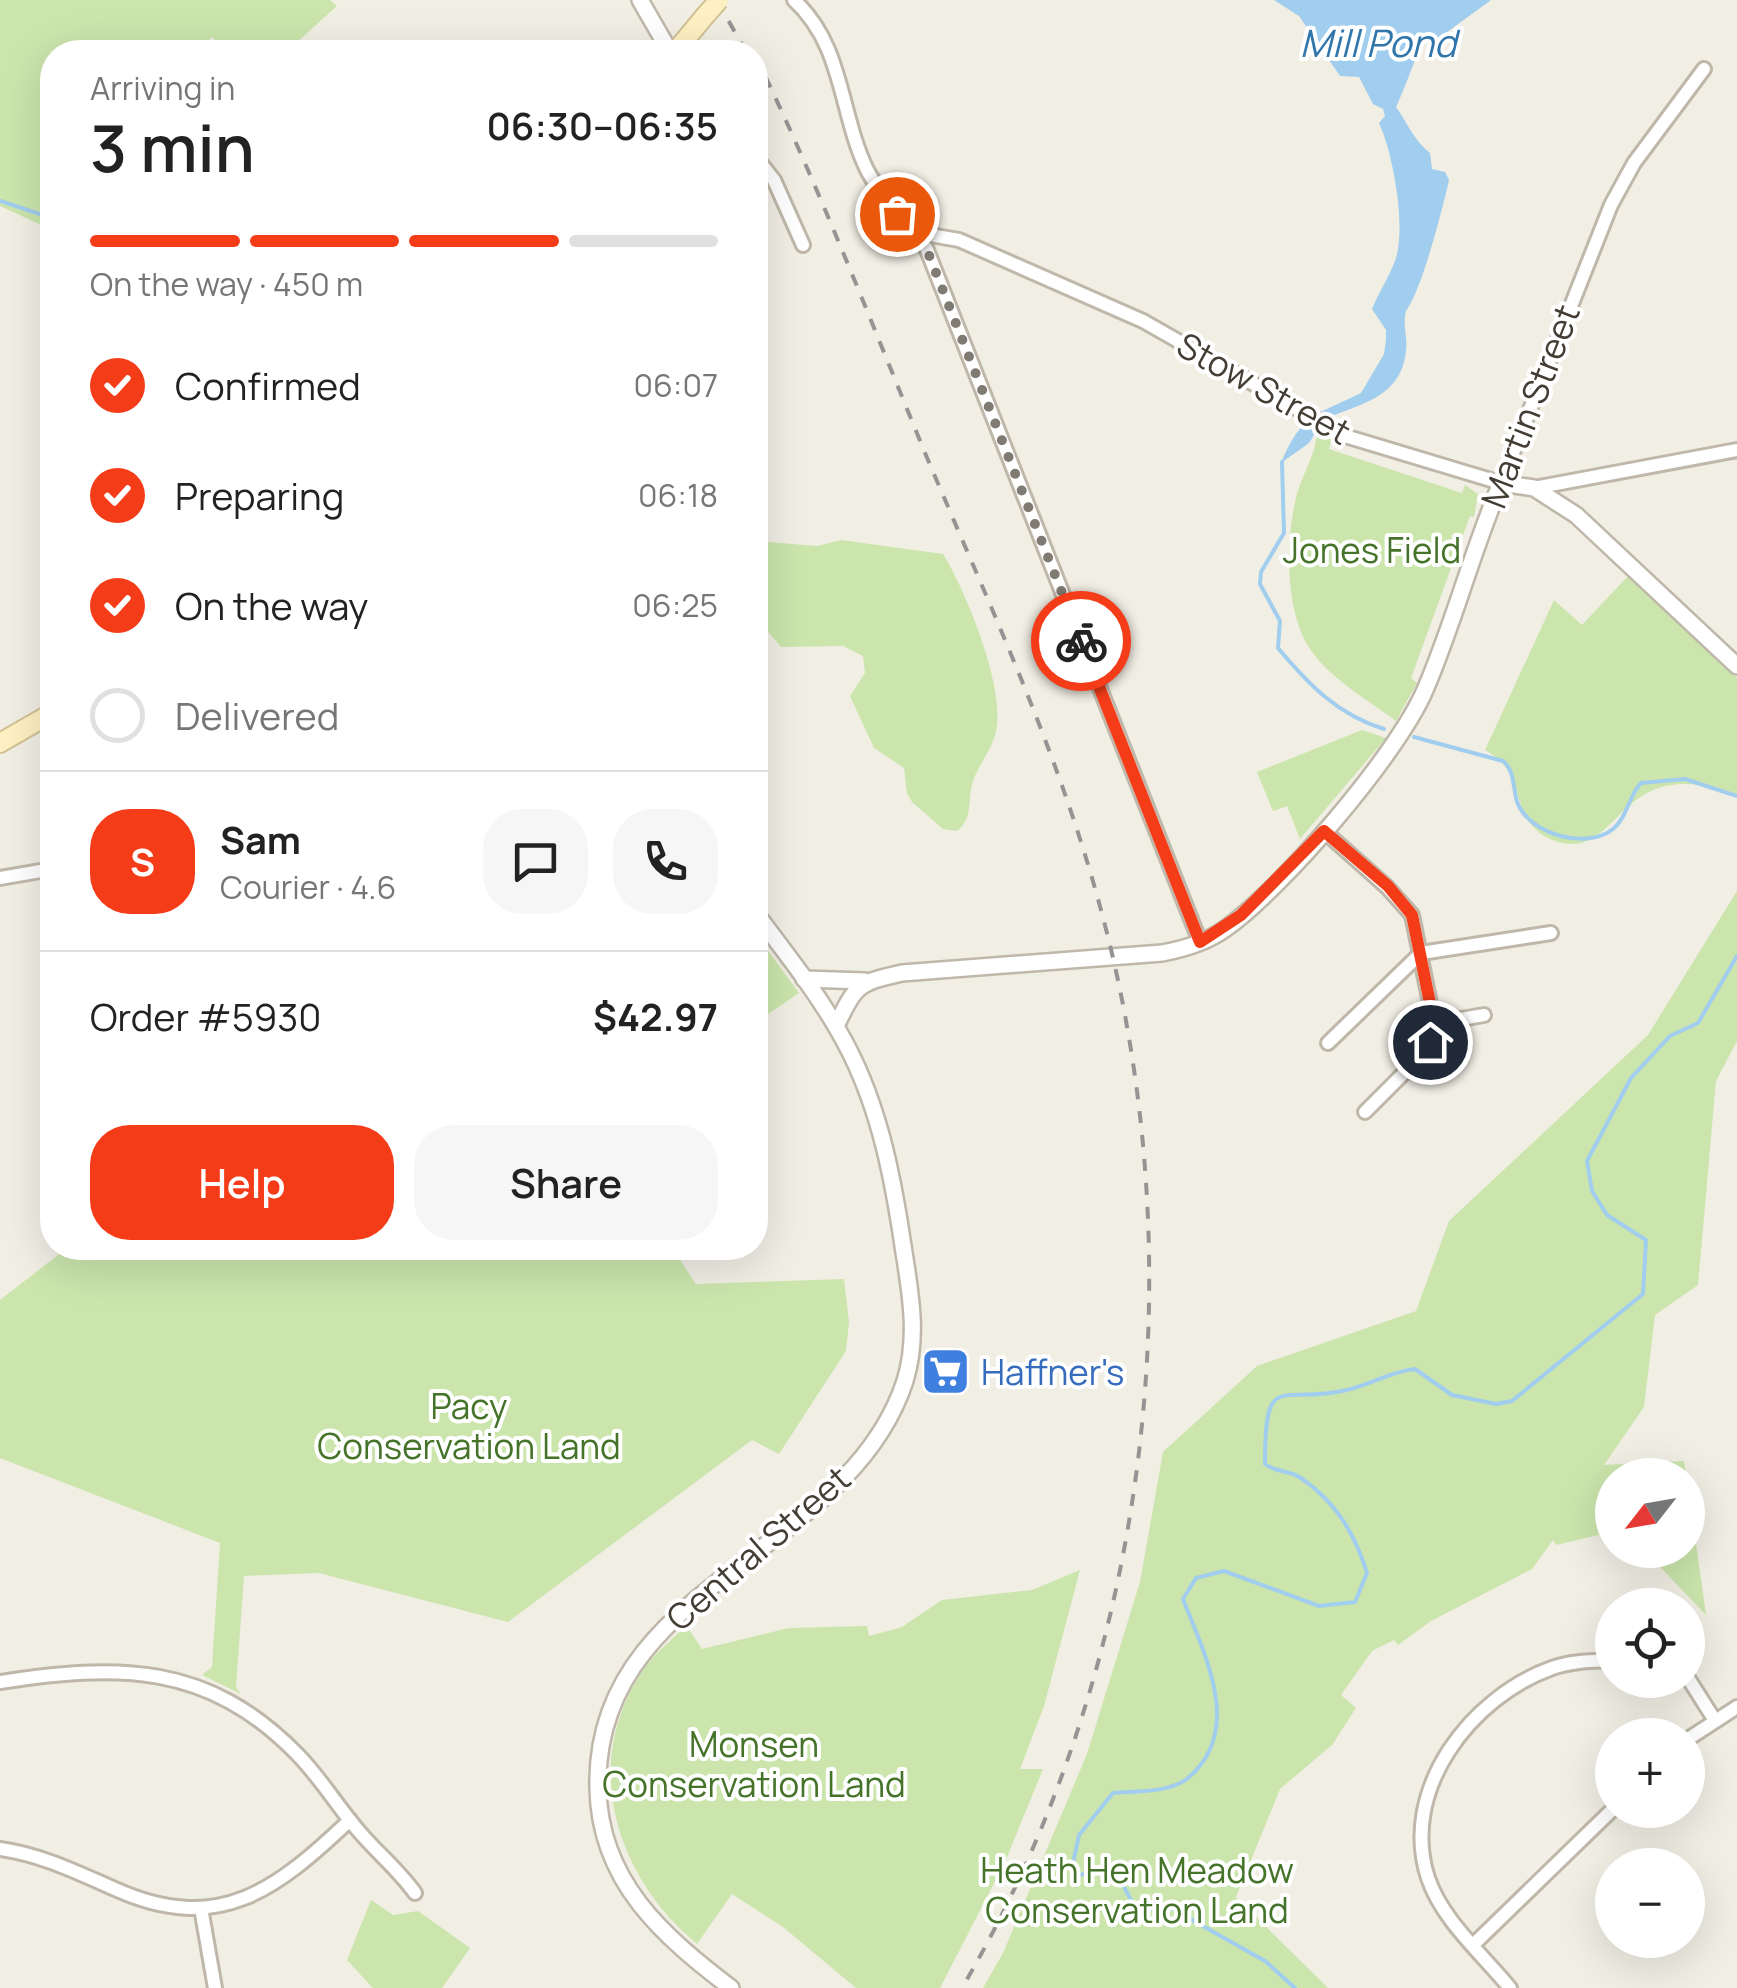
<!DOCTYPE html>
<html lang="en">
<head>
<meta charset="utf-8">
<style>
  body { margin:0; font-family:Manrope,sans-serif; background:#f6f6f6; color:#222; height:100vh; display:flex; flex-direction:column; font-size:38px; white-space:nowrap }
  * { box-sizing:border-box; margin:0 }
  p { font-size:32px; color:#767676 }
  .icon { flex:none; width:55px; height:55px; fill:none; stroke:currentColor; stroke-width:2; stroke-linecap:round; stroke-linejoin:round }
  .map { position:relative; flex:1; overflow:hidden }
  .sheet { position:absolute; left:40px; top:40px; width:728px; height:1220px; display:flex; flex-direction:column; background:#fff; border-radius:40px; box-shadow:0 10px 40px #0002 }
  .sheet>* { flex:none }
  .needle { width:65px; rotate:239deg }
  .buttons { position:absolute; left:1595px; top:1458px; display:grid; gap:20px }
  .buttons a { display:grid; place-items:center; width:110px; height:110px; border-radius:50%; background:#fff; box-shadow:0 10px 40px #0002; font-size:50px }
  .pin { position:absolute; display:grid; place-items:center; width:85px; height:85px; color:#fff; margin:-42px; border:5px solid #fff; border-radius:50%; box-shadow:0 2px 10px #0007 }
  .courier { position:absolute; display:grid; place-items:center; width:100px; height:100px; margin:-50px; border:8px solid #f43c18; border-radius:50%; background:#fff; color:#222; box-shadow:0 2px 12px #0007 }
  .overview em { font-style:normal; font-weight:600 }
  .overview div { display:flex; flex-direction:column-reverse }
  .overview { display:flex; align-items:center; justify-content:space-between; height:170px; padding:0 50px }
  h1 { font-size:65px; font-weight:600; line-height:75px }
  .bar { display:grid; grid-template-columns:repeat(4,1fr); gap:15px 10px; align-content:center; height:120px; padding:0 50px }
  .bar i { height:12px; border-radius:8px; background:#e0e0e0 }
  .bar .selected { background:#f43c18 }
  .bar p { grid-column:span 4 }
  .line { display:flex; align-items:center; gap:25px; padding:0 50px; border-top:2px solid #e0e0e0 }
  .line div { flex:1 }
  .round { display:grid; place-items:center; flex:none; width:105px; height:105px; border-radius:40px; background:#f6f6f6 }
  ol { padding:0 50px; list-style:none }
  li { display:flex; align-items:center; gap:30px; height:110px }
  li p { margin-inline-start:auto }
  li .icon { padding:10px; border-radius:50%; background:#f43c18; color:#fff; stroke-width:4 }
  li:last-child { color:#767676 }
  li i { width:55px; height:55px; border:5px solid #e0e0e0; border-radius:50% }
  .button { display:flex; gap:20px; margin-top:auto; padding:20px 50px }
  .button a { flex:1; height:115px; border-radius:40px; background:#f43c18; color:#fff; font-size:40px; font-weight:600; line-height:115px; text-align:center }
  .button a+a { background:#f6f6f6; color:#222 }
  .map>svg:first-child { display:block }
  .green { fill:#cbe5ad }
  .water { fill:#a1cdee }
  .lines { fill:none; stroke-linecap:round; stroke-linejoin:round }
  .stream { stroke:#a1cdee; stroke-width:4 }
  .minor-casing { stroke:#bfb8aa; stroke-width:18 }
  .tertiary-casing { stroke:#bfb8aa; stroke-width:20 }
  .secondary-casing { stroke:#d1c195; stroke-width:22 }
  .minor { stroke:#fff; stroke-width:12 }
  .tertiary { stroke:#fff; stroke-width:15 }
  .secondary { stroke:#fdf0c2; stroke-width:18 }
  .rail { stroke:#949494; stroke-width:4; stroke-dasharray:12 12; stroke-linecap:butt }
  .secondary-bridge-casing { stroke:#d1c195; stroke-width:22; stroke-linecap:butt }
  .secondary-bridge { stroke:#fdf0c2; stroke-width:18 }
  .done { stroke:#807b72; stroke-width:10; stroke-dasharray:0 18 }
  .route { stroke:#f43c18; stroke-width:12 }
  .labels { text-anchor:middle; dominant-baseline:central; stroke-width:8; stroke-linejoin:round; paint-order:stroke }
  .street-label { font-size:35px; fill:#433d34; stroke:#fff }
  .park-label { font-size:35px; fill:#447329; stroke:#fff }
  .shop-label { font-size:35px; fill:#366cbe; stroke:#fff; text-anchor:start }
  .water-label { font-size:38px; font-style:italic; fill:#3176ab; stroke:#fff }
</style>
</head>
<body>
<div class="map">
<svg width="1737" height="1988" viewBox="0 0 1737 1988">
  <rect width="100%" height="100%" fill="#f1eee4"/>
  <g class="green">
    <polygon points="0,0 330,0 337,6 286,52 226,52 212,37 199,52 52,52 52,230 0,206"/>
    <path d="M1317 431 1332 438 1329 449 1462 493 1465 485 1478 494 1474 517 1470 516 1411 678 1417 683 1396 721C1367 699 1325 676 1307 644 1285 606 1286 539 1296 498 1302 474 1316 456 1317 431Z"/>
    <path d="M841 540 943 554C966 591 1006 689 996 731 992 750 979 764 973 781 967 799 974 818 957 831L943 829 912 802 907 793 904 768 874 748 850 696 865 673 863 656 843 646 781 647 755 617V541L817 546Z"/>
    <path d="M1629 575 1737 678V795C1709 784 1675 778 1647 793 1613 810 1597 860 1550 839 1508 820 1529 773 1485 750L1554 600 1582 625Z"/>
    <polygon points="1362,730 1386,738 1300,839 1287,806 1273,811 1257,772"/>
    <polygon points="1737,891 1737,1041 1716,1081 1698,1285 1655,1315 1644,1407 1604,1465 1684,1461 1686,1475 1612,1475 1612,1532 1556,1545 1553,1540 1532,1569 1431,1621 1398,1645 1394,1640 1372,1651 1341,1695 1356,1708 1332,1745 1280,1789 1236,1897 1328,1988 983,1988 1003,1953 1087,1754 1140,1582 1163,1452 1257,1366 1416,1311 1449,1221 1648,1035"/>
    <polygon points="755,933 799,993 755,1023"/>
    <polygon points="67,1248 672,1248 696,1284 844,1279 849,1322 846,1351 779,1454 752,1440 508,1622 319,1573 244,1576 236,1687 241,1694 202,1675 212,1667 220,1543 0,1458 0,1300"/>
    <polygon points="1688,1486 1706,1615 1644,1550 1688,1550"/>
    <path d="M1080 1570 1044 1706 1020 1769H1043L1005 1862 940 1988H856L783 1927 732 1894 697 1944C616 1877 579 1763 644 1669 655 1652 673 1640 686 1625L702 1649 789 1628 867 1626 869 1636 902 1627 942 1600 1032 1590Z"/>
    <polygon points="371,1900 393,1915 418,1911 470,1948 442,1988 373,1988 347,1960"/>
  </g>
  <path class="water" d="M1274 0H1491L1439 38 1420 45C1419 51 1399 102 1396 107 1405 119 1414 141 1430 153L1432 169 1445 172 1449 180C1442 211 1422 289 1406 311 1402 325 1408 337 1406 351 1401 398 1360 404 1324 419L1309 443 1281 463C1303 412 1315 416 1361 393L1384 354 1386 340V330L1372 309C1379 292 1389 277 1395 261 1407 229 1393 153 1379 123L1385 116 1383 109 1373 104 1359 77 1340 76 1299 16Z"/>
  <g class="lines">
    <g class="stream">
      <polyline points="0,201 52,218"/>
      <path d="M1282 462 1284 533 1261 572 1260 584 1280 621 1278 648C1308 684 1338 715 1384 729"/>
      <path d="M1414 737 1503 761C1516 772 1512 789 1518 804 1531 835 1587 850 1613 829 1627 818 1628 797 1641 783L1685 779 1737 796"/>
      <path d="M1295 1988 1265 1961 1169 1907 1137 1911 1112 1865 1077 1876 1072 1868 1079 1835 1113 1793C1135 1791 1170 1793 1188 1778 1245 1730 1204 1654 1183 1599L1196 1578 1224 1571 1319 1606 1355 1602 1367 1573C1355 1534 1336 1502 1301 1478 1289 1470 1277 1473 1265 1464 1265 1367 1280 1406 1347 1390 1370 1385 1392 1371 1415 1369L1452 1395 1496 1404 1512 1401 1643 1294 1646 1240 1607 1215 1592 1191 1587 1161 1631 1078 1670 1036 1698 1023 1737 956"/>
    </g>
    <defs>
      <g id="minor">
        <path d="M794 0C844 46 839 112 867 170 883 201 914 221 927 250L1200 942"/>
        <polyline points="755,156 774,180 803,245"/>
        <polyline points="919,233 959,240 1143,321 1345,436 1501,483 1611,205 1634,163 1704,69"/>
        <polyline points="1534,488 1737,450"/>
        <polyline points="1324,831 1387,887 1412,915 1431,1008 1429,1042 1421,1056 1365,1112"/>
        <polyline points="0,878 52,869"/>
        <polyline points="1421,953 1551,933"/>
        <polyline points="1432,1024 1484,1015"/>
        <polyline points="1328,1043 1421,953"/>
        <polyline points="1688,1678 1714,1719"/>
        <path d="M0 1682C117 1664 207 1662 297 1754 322 1779 340 1811 364 1837 381 1856 400 1872 415 1893"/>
        <polyline points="1688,1739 1737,1707"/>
        <path d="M0 1849C42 1855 76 1872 115 1889 219 1936 277 1889 350 1820"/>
        <polyline points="201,1908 215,1988"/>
        <polyline points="1474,1944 1612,1810"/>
        <path d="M1510 1988C1482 1954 1442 1920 1428 1878 1399 1790 1471 1697 1552 1668 1571 1661 1593 1661 1612 1660"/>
      </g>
      <g id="tertiary">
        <polyline points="640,0 670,52"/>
        <polyline points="804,979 865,981"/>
        <path d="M836 1026C856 985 857 983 902 973L1162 953C1184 949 1207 942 1225 929 1283 888 1397 755 1425 690 1454 623 1472 551 1501 483L1534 488 1576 515 1737 666"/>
        <path d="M731 1988C663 1936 600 1882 598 1789 592 1584 848 1556 905 1381 919 1336 910 1291 903 1246 892 1171 877 1096 838 1030 814 988 783 950 755 912"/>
      </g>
      <g id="secondary">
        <polyline points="675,52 704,17"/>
        <polyline points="0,743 52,713"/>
      </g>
    </defs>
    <use href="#minor" class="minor-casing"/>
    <use href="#tertiary" class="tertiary-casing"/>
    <use href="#secondary" class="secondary-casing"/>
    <use href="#minor" class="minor"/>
    <use href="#tertiary" class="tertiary"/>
    <use href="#secondary" class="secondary"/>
    <g class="rail">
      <polyline points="717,0 746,52"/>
      <path d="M755 55C819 186 872 325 928 460 989 604 1056 747 1098 899 1198 1258 1151 1665 962 1988"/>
    </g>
    <defs>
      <polyline id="secondary-bridge" points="704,17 719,0"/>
    </defs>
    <use href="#secondary-bridge" class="secondary-bridge-casing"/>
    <use href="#secondary-bridge" class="secondary-bridge"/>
  </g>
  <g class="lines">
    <polyline class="done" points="897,214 918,233 927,250 1081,641"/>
    <polyline class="route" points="1081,641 1200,942 1241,915 1324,831 1388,886 1412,915 1431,1008 1430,1042"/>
  </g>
  <defs>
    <symbol id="supermarket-square" viewBox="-11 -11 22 22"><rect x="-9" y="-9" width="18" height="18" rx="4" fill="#3f7fe0" stroke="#fff"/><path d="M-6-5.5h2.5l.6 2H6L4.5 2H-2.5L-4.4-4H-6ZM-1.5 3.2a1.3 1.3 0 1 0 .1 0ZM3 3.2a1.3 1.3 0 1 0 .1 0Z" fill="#fff"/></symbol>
  </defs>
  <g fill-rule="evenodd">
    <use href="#supermarket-square" x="918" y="1344" width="55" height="55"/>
  </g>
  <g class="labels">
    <g class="street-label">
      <text transform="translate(1264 388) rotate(29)">Stow Street</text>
      <text transform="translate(1530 406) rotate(-69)">Martin Street</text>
      <text transform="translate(758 1548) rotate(-41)">Central Street</text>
    </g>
    <g class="park-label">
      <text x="1372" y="550">Jones Field</text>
      <text x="469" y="1406">Pacy<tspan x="469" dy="40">Conservation Land</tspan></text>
      <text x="754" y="1744">Monsen<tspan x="754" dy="40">Conservation Land</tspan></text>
      <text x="1137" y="1870">Heath Hen Meadow<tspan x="1137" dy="40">Conservation Land</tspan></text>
    </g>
    <g class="shop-label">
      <text x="981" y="1372">Haffner's</text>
    </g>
    <g class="water-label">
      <text x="1378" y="42">Mill Pond</text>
    </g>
  </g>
</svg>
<div class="buttons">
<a><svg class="needle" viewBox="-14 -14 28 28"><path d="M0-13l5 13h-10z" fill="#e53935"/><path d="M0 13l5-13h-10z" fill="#767676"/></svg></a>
<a><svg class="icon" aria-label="locate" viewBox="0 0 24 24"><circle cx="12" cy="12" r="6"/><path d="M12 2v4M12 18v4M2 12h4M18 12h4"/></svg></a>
<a>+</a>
<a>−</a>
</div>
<div class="pin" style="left:897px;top:214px;background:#ea580c"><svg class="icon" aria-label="bag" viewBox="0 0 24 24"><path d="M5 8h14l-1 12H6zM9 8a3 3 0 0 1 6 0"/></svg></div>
<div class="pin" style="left:1430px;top:1042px;background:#1f2937"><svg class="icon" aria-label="home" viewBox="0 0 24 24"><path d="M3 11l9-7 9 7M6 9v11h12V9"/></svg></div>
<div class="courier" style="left:1081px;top:641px"><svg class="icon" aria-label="bike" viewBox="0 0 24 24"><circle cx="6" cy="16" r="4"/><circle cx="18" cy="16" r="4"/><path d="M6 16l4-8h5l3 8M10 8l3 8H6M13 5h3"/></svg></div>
<section class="sheet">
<div class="overview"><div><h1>3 min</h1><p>Arriving in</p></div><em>06:30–06:35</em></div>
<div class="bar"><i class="selected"></i><i class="selected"></i><i class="selected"></i><i></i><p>On the way · 450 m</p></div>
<ol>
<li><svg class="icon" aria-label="check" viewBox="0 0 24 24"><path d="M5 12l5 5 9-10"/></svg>Confirmed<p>06:07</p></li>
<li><svg class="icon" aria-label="check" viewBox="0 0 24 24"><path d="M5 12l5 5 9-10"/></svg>Preparing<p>06:18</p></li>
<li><svg class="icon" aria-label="check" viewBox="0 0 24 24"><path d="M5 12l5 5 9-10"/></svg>On the way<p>06:25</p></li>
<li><i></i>Delivered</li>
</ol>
<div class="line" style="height:180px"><b class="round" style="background:#f43c18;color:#fff">S</b><div><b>Sam</b><p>Courier · 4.6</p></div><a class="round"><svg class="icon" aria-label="chat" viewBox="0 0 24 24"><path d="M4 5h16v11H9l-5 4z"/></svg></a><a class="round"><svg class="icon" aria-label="phone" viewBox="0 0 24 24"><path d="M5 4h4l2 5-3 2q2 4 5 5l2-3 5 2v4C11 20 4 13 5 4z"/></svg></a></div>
<div class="line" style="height:130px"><div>Order #5930</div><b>$42.97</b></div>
<div class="button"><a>Help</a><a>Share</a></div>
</section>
</div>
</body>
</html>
